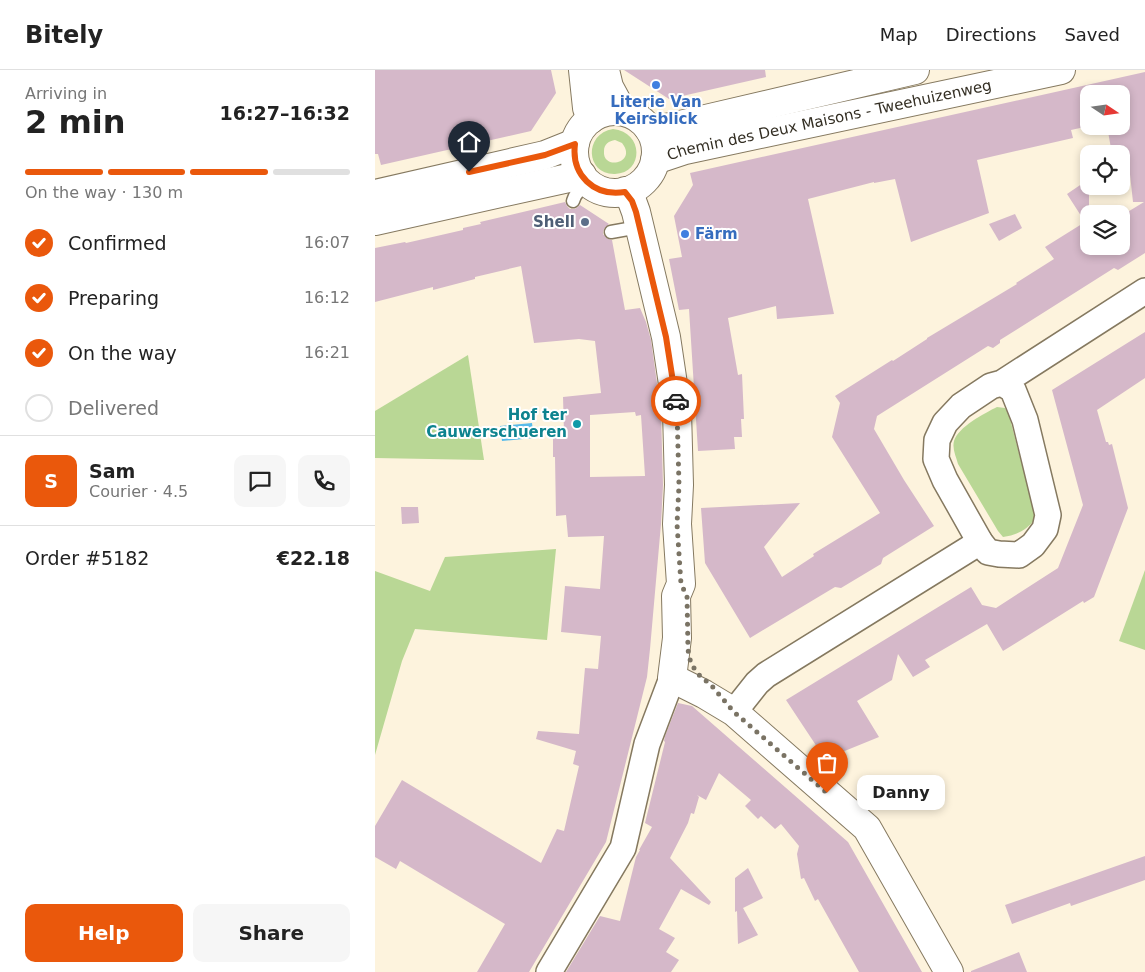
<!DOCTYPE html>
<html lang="en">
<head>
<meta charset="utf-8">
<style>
  body { margin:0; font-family:"DejaVu Sans",sans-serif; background:#f6f6f6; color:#222; height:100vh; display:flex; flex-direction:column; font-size:19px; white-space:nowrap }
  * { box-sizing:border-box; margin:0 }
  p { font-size:16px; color:#767676 }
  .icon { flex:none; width:28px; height:28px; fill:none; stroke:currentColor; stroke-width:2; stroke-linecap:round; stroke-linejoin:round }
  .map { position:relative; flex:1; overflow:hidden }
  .side { display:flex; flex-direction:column; background:#fff; width:375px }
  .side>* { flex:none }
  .needle { width:32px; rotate:103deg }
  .buttons { position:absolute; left:705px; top:15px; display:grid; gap:10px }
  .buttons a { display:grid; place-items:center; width:50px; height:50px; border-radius:10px; background:#fff; box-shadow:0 2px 8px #0003; font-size:25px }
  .pin { position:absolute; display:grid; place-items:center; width:42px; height:42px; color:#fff; margin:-51px -21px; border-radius:50% 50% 50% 0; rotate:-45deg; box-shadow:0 0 5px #0007 }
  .pin .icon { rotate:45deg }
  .courier { position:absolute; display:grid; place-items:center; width:50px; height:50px; margin:-25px; border:4px solid #ea580c; border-radius:50%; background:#fff; color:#222; box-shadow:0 1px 6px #0007 }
  .bubble { position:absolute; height:35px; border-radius:10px; background:#fff; box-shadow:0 2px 8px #0003; font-size:16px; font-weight:700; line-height:35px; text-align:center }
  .summary em { font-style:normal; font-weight:700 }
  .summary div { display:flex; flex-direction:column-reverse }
  .summary { display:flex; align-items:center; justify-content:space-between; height:85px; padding:0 25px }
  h1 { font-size:32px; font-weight:700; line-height:38px }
  .bar { display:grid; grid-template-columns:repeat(4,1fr); gap:8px 5px; align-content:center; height:60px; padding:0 25px }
  .bar i { height:6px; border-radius:4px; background:#e0e0e0 }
  .bar .current { background:#ea580c }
  .bar p { grid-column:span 4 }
  .line { display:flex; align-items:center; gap:12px; padding:0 25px; border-top:1px solid #e0e0e0 }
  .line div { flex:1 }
  .round { display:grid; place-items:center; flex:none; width:52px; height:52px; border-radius:10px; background:#f6f6f6 }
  ol { padding:0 25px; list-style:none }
  li { display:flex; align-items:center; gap:15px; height:55px }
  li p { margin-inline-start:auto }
  li .icon { padding:5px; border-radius:50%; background:#ea580c; color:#fff; stroke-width:4 }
  li:last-child { color:#767676 }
  li i { width:28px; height:28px; border:2px solid #e0e0e0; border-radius:50% }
  .action { display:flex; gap:10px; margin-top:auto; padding:10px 25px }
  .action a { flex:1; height:58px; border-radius:10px; background:#ea580c; color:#fff; font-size:20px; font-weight:700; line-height:58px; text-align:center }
  .action a+a { background:#f6f6f6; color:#222 }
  header { display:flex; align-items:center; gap:30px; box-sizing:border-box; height:70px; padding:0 25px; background:#fff; border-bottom:1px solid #e0e0e0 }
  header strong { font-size:24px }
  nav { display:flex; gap:28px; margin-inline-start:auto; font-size:18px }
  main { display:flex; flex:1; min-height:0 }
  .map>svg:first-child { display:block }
  .green { fill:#b9d795; fill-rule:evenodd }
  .water { fill:#59bbea }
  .building { fill:#d5b8c9; fill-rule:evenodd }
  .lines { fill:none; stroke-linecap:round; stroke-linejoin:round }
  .service-casing { stroke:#857960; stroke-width:15 }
  .minor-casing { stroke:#857960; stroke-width:28 }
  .tertiary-casing { stroke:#857960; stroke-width:30 }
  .service { stroke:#fff; stroke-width:12 }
  .minor { stroke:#fff; stroke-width:25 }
  .tertiary { stroke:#fff; stroke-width:28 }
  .done { stroke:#7a7364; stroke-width:5; stroke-dasharray:0 9 }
  .route { stroke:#ea580c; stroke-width:6 }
  .shop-dot { fill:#3f7fe0; stroke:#fff; stroke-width:2 }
  .service-dot { fill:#5c6f8a; stroke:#fff; stroke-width:2 }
  .culture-dot { fill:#0f9aa8; stroke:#fff; stroke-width:2 }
  .labels { text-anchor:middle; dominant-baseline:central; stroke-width:4; stroke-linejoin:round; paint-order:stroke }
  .shop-label { font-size:15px; font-weight:bold; fill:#366cbe; stroke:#fff }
  .street-label { font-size:15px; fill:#332e23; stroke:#fff }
  .service-label { font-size:15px; font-weight:bold; fill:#4e5e75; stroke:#fff; text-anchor:end }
  .culture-label { font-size:15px; font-weight:bold; fill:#0d838f; stroke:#fff; text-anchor:end }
</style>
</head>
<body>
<header>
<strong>Bitely</strong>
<nav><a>Map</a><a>Directions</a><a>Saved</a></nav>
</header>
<main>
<section class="side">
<div class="summary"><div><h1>2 min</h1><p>Arriving in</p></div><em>16:27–16:32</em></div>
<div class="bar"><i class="current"></i><i class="current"></i><i class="current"></i><i></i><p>On the way · 130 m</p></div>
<ol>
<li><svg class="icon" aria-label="check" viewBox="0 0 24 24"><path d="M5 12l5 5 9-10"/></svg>Confirmed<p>16:07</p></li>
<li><svg class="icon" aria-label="check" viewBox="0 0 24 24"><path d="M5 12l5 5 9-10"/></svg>Preparing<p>16:12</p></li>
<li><svg class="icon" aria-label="check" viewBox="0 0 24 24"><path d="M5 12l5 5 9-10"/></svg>On the way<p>16:21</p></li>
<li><i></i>Delivered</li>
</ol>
<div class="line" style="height:90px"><b class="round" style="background:#ea580c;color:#fff">S</b><div><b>Sam</b><p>Courier · 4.5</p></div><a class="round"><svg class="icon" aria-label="chat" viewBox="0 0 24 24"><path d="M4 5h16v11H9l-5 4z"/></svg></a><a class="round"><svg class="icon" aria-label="phone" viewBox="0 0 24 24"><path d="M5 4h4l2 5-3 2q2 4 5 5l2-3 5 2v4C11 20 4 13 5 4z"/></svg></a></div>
<div class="line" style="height:65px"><div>Order #5182</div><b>€22.18</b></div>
<div class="action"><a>Help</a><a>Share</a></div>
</section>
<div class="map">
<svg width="770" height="902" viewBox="0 0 770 902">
  <rect width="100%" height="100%" fill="#fdf3dd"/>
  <g class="green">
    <path d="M238 59C269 62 269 103 240 104 211 105 208 64 238 59ZM240 70 247 73C263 93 227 101 229 81 229 74 234 71 240 70Z"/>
    <polygon points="93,285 109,390 0,388 0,341"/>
    <path d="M622 337 630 338 634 345 658 437 660 449C652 460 642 465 628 467L623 461 583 394C581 386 577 379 579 371 583 357 610 343 622 337Z"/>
    <polygon points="181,479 172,570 40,559 27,591 0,685 0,501 55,521 70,487"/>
    <polygon points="770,500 770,580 744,571"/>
  </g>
  <polygon class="water" points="157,353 159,368 127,371 125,356"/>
  <g class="building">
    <polygon points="0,0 176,0 181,23 156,61 6,95 3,84 0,84"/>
    <polygon points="249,0 390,0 391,7 294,29"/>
    <polygon points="770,2 770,183 743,200 739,198 625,270 625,273 618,278 613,276 502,346 499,359 529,410 559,456 508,488 506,494 466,518 460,517 375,568 330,493 326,438 425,433 389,477 407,507 439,486 438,484 505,443 457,367 465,333 460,326 517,290 518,291 552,269 552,268 642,214 641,213 679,189 670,177 710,152 692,124 714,109 714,176 746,176 746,146 769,132 758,132 753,86 747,87 746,84 737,84 732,56 746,56 746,24 714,24 714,56 696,60 698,68 602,90 614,143 536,172 520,109 499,113 499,112 433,129 459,244 402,249 401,236 353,248 363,305 367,304 369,349 366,349 367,367 359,367 360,379 323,381 314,239 304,240 294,189 307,187 299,146 318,115 315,103"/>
    <path d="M190 132 192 136 195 139H200L205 135 234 154 229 159 228 164 233 169 237 170 250 240 265 238 271 252 276 270 286 342 288 415 286 454 275 579 272 607 231 772 154 902H102L130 854 25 791 21 799 0 787V756L27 710 166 793 182 759 189 761 204 696 198 694 201 681 161 669 163 661 204 664 210 598 223 599 226 566 186 562 190 516 225 519 229 466 193 467 191 445 181 446 180 387H178V362H189L188 327 226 323 220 271 204 269 159 273 146 196 100 207V209L58 220V217L0 232V178L30 172 31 173 88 160V158L106 154 105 152ZM260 342 261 346 266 345 270 406 215 407V345Z"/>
    <polygon points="640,144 647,158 624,171 614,154"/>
    <polygon points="770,262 770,308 722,340 731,372 733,372 734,375 737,374 753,438 719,527 709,533 708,531 628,581 612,554 550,590 555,597 538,607 523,584 517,610 482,631 504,667 450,689 411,630 596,517 607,535 621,538 683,498 708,435 677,320"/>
    <polygon points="26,437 43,437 44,453 27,454"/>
    <polygon points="303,633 317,636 473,772 547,902 484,902 443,829 440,831 429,808 426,809 422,784 424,776 406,754 400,759 386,746 383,749 370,736 376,730 344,703 331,730 322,725 324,727 319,744 316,743 313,753 295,788 336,832 334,835 306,819 284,859 300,868 291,882 304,890 296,902 191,902 225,846 245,851 261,787 265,780 264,780 277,757 270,753 290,672 289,671 290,666"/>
    <polygon points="770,786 770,810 696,836 695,833 637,854 630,835"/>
    <polygon points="373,798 388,828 368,838 383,865 363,874 362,841 360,842 360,808"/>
    <polygon points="644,882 652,902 596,902 596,901"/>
  </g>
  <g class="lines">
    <defs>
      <g id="service">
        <polyline points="198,131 200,126 211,111"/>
        <polyline points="236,162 264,157"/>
      </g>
      <g id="minor">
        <polyline points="627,313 638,320 650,350 673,445 670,459 658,475 644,485 624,484 613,482 605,472 570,410 561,389 562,370 570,353 586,336 616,316 627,313 770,221"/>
        <polyline points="359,642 382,613 391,605 605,472"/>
        <polyline points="174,902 248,778 272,674 297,608"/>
      </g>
      <g id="tertiary">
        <polyline points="208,0 212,38 216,49"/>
        <polyline points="230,0 234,17 247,41"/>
        <circle cx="240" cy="82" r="41"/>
        <polyline points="274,59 286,59 305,55 540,0"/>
        <path id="s1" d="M280 90 310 80 686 0"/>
        <polyline points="250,121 257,131 261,142 291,267 302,341 304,415 302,454 306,514 301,526 302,568 297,608 329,624 359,642 492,758 574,902"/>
        <polyline points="0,124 170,85 200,73"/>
        <polyline points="0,151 207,105"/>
      </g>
    </defs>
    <use href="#service" class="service-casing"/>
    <use href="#minor" class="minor-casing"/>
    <use href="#tertiary" class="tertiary-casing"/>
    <use href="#service" class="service"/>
    <use href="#minor" class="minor"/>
    <use href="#tertiary" class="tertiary"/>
  </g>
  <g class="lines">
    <polyline class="done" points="301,331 302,341 304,415 302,454 306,514 312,526 313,580 316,594 325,606 336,615 359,642 452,723"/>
    <path class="route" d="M94 102 170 85 200 74C196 105 219 127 250 122L257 131 261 142 291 267 301 331"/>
  </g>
  <g class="shop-dot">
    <circle cx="281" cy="15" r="5"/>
    <circle cx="310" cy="164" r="5"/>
  </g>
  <circle class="service-dot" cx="210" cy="152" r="5"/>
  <circle class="culture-dot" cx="202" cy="354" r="5"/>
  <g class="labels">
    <g class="shop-label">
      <text x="281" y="32">Literie Van<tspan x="281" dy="17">Keirsblick</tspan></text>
      <text x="320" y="164" text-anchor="start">Färm</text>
    </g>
    <g class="street-label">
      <text stroke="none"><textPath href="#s1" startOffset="179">Chemin des Deux Maisons - Tweehuizenweg</textPath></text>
    </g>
    <g class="service-label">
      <text x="200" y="152">Shell</text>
    </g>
    <g class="culture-label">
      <text x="192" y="345">Hof ter<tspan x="192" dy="17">Cauwerschueren</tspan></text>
    </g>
  </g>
</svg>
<div class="buttons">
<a><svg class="needle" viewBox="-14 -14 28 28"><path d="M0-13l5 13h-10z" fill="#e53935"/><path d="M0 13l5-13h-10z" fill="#767676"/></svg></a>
<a><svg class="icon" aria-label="locate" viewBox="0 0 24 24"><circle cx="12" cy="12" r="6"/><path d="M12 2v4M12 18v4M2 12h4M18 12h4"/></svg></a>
<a><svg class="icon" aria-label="layers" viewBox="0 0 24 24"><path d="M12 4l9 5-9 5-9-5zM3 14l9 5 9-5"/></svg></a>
</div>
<div class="pin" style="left:452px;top:723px;background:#ea580c"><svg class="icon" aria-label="bag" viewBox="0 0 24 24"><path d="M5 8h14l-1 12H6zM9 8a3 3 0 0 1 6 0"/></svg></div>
<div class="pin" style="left:94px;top:102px;background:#1f2937"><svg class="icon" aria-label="home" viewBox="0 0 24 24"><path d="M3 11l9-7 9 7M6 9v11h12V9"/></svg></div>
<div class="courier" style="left:301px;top:331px"><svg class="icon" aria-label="car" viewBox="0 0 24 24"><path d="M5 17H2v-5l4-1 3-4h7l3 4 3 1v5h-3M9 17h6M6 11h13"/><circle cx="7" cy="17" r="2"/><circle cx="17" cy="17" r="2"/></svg></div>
<div class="bubble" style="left:482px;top:705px;width:88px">Danny</div>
</div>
</main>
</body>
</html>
